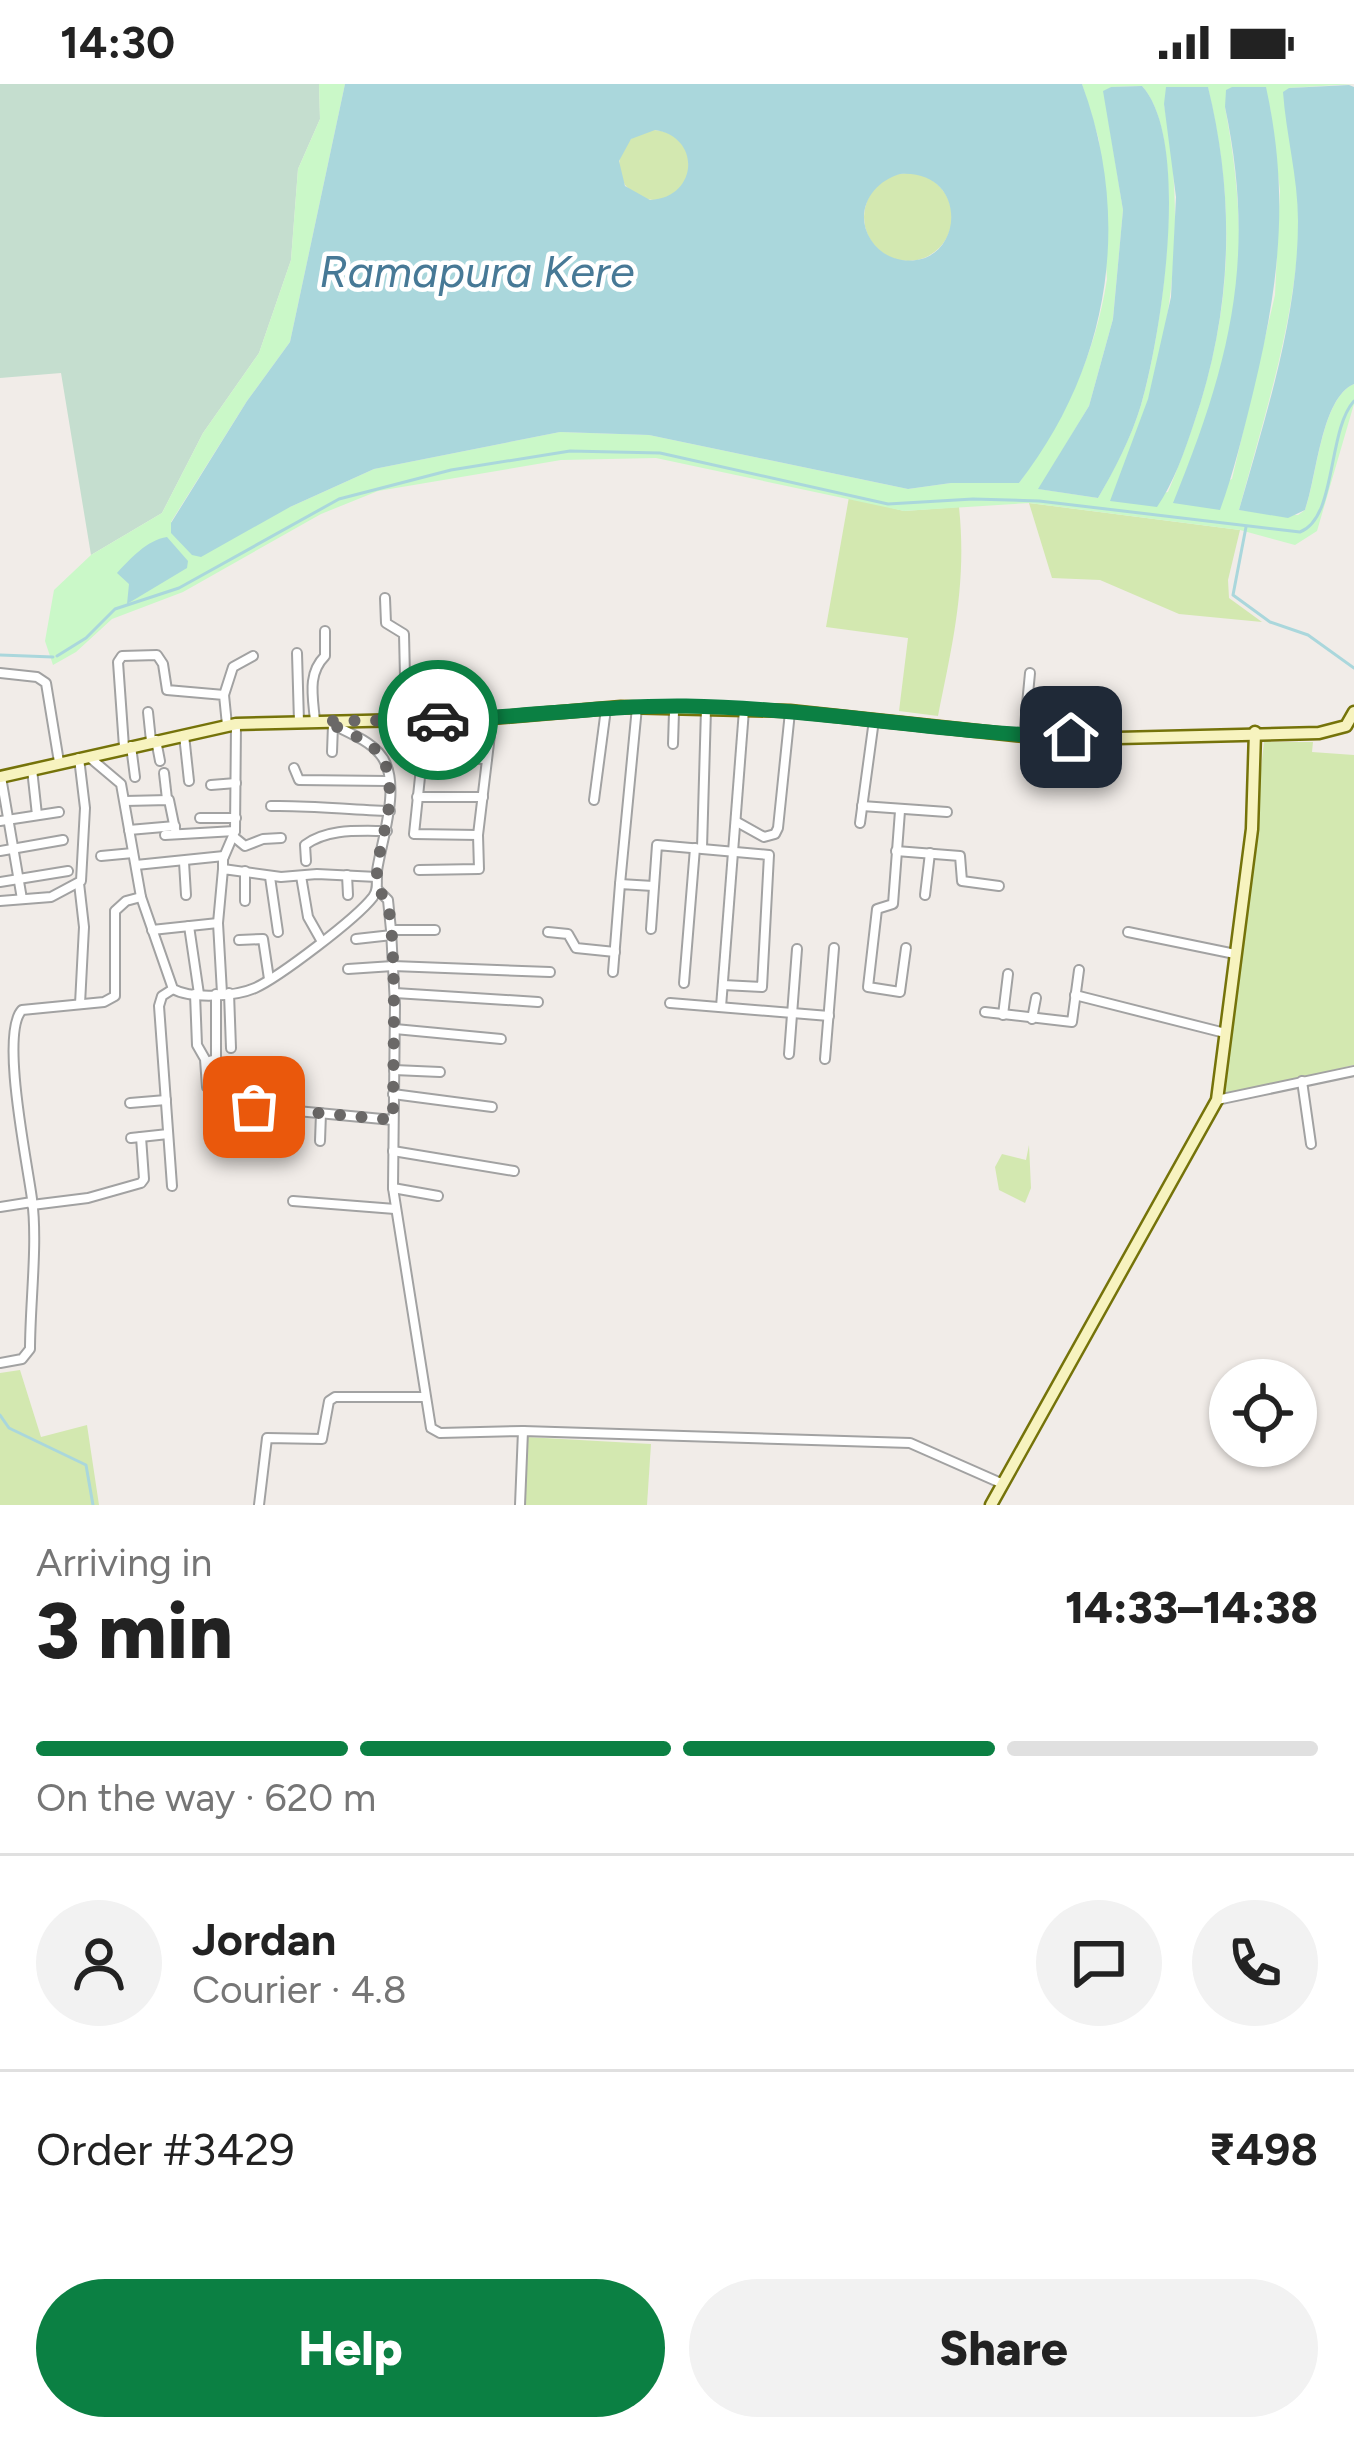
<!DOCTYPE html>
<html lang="en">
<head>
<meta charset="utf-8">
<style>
  body { margin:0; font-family:Figtree,sans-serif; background:#f2f2f2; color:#222; height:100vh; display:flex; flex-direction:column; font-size:45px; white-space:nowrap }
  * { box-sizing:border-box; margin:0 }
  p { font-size:39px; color:#767676 }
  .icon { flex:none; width:66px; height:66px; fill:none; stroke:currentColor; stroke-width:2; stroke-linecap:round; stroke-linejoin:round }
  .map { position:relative; height:1421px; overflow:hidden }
  .sheet { display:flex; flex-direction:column; background:#fff; flex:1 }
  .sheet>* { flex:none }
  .fabs { position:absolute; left:1209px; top:1275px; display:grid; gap:24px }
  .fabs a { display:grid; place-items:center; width:108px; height:108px; border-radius:50%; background:#fff; box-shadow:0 3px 9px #0004; font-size:60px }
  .pin { position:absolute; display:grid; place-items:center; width:102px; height:102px; color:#fff; margin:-51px; border-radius:24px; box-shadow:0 6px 18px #0006 }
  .courier { position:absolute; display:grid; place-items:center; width:120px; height:120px; margin:-60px; border:9px solid #0b8043; border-radius:50%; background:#fff; color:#222; box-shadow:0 3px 15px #0007 }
  .summary em { font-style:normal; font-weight:800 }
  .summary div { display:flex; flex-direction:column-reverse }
  .summary { display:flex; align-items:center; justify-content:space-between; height:204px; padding:0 36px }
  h1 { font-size:78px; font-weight:800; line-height:90px }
  .bar { display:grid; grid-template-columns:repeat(4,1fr); gap:18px 12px; align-content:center; height:144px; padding:0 36px }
  .bar i { height:15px; border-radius:9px; background:#e0e0e0 }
  .bar .on { background:#0b8043 }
  .bar p { grid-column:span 4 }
  .line { display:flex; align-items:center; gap:30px; padding:0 36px; border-top:3px solid #e0e0e0 }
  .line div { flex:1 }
  .round { display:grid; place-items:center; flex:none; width:126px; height:126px; border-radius:63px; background:#f2f2f2 }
  .button { display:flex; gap:24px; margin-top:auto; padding:24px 36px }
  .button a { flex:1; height:138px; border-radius:72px; background:#0b8043; color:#fff; font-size:48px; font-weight:800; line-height:138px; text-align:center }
  .button a+a { background:#f2f2f2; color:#222 }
  .status { display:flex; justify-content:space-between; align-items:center; height:84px; padding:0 60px; background:#fff; direction:ltr }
  .status svg { height:33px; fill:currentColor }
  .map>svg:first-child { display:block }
  .grass { fill:#d3e8b0 }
  .wetland { fill:#c5decf }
  .park { fill:#caf8c8; fill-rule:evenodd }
  .water { fill:#aad7dc; fill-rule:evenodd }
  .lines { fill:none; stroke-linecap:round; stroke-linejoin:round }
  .stream { stroke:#aad7dc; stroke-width:3 }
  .minor-casing { stroke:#a2a2a2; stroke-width:12 }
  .secondary-casing { stroke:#75730a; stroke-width:15 }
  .minor { stroke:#fff; stroke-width:8 }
  .secondary { stroke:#f7f3bf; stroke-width:10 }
  .done { stroke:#6a6867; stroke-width:12; stroke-dasharray:0 21.6 }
  .route { stroke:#0b8043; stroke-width:15 }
  .labels { text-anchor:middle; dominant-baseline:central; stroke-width:9; stroke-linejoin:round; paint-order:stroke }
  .water-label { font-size:45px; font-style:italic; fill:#477996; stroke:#fff }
</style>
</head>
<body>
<div class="status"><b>14:30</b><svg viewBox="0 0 49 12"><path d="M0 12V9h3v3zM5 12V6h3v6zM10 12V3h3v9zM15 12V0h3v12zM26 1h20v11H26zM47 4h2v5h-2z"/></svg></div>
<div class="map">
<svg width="1354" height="1421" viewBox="0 0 1354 1421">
  <rect width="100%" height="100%" fill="#f1ece8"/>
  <g class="grass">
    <circle cx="654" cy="81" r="35"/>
    <circle cx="908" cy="133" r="44"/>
    <path d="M849 413 904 427 959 423C967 499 953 558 938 632L899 627 908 554 826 543Z"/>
    <polygon points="1029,419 1240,446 1228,496 1229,514 1262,538 1179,530 1100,496 1052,494"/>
    <polygon points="1264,658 1313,658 1312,668 1354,671 1354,981 1225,1011"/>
    <polygon points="1029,1061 1031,1104 1025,1119 999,1106 995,1083 1002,1070 1026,1076"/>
    <polygon points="20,1286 41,1353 87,1341 99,1421 0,1421 0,1289"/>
    <polygon points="526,1353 651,1360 647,1421 524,1421"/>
  </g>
  <polygon class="wetland" points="0,0 319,0 320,35 298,85 291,176 259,269 203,349 162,429 91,471 61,289 0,294"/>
  <path class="park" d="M319 0H345L290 258 247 317 171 438 290 423 374 385 560 348 649 351 908 405 951 399H1019C1064 335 1095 273 1107 195L1099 56 1082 0H1354L1289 4C1293 60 1302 116 1297 172 1289 257 1261 344 1239 426L1298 431 1305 426C1317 394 1321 314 1354 300V320L1317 447 1295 461 1240 446 1029 419 904 427 656 374 561 376 378 407 321 430 183 508 112 535 76 568 53 581 45 557 54 506 91 471 162 429 203 349 259 269 291 176 298 85 320 35ZM1142 2C1191 56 1161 254 1141 321 1131 354 1115 384 1098 414L1039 405 1089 322 1113 235 1123 126 1104 8 1111 3ZM1208 4C1243 154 1227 266 1168 408L1111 417C1122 383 1139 349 1149 313 1177 216 1183 119 1164 20ZM1225 23 1270 24 1280 107 1275 211 1232 395 1174 419C1191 373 1211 327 1224 280 1247 195 1241 108 1225 23Z"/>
  <g class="water">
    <path d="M345 0H1082C1133 138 1109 283 1019 399H951L908 405 649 351 560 348 374 385 290 423 201 473 192 471 171 449V439L247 317 290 258ZM655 46C702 53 698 114 650 116L625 102 619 77 631 55ZM900 90C972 85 964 185 902 176 889 174 878 167 871 156 853 128 872 98 900 90Z"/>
    <path d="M1349 1 1354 3V300C1321 314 1317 393 1305 426L1288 434 1239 426C1265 334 1298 234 1298 137 1298 93 1286 51 1283 8L1289 4Z"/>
    <path d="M1142 2C1192 57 1161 253 1141 321 1131 354 1115 385 1098 414L1038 405 1089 322 1113 235 1123 126 1103 7 1111 3Z"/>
    <path d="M1166 3H1208C1236 118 1232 228 1194 339 1184 369 1174 398 1157 423L1110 417 1148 315 1171 213 1176 113 1164 20Z"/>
    <path d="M1232 3H1266C1290 112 1279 202 1253 309 1243 349 1234 388 1220 426L1173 419C1230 279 1257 174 1225 23L1226 6Z"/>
    <path d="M167 453 188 477 187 484 127 520 129 500 117 489C130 475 147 456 167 453Z"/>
  </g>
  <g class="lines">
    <g class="stream">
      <polyline points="1246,443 1233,511 1270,538 1308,551 1354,584"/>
      <polyline points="0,571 53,573"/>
      <path d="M57 572 86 554 115 525 179 504 339 415 451 386 570 367 660 369 888 420 973 415 1039 417 1300 448C1337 434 1327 347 1354 317"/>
      <polyline points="0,1331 9,1344 86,1381 93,1421"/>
    </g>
    <defs>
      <g id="minor">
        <polyline points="385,514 386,539 404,550 406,636"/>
        <polyline points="297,569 299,638"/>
        <polyline points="0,589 37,593 46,599 59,678"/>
        <polyline points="224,611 233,583 253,572"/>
        <polyline points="148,628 151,657"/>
        <polyline points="426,636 414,750 478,751"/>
        <path d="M315 637C313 613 307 590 325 572V547"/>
        <polyline points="184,651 189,697"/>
        <polyline points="1024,652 1030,589"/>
        <polyline points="156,656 160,677"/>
        <polyline points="673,660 674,628"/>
        <polyline points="131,662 135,693"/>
        <polyline points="124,663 118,578 122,572 157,571 163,580 167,606 224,611 227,641"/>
        <polyline points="332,668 333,641"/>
        <path d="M89 673 121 700 141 813 173 905C191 915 235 913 255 904 279 893 356 835 373 813 379 805 376 797 377 787 381 757 404 696 379 669 368 656 347 648 332 640"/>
        <polyline points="422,674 487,675"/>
        <polyline points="294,684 299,696 387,697"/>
        <polyline points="32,685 37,731"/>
        <polyline points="164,689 167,715"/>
        <polyline points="1,693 22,815"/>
        <polyline points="211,701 236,699"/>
        <polyline points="417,713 483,713"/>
        <polyline points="594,716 606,625"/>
        <polyline points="125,717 169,716 176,750"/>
        <path d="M271 722C312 721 349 726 390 727"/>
        <polyline points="862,722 947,728"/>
        <polyline points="900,727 893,820 877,825 868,903 900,908 906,864"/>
        <polyline points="200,734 236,734"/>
        <polyline points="0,737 59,728"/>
        <polyline points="737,738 764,753 775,750 778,744 790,628"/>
        <polyline points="860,739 874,636"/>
        <polyline points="129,746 175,742"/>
        <polyline points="165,751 235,747"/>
        <polyline points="234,753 245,762 263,755 281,754"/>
        <polyline points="702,764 706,625"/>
        <polyline points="0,767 63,756"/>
        <polyline points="896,767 960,772 962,797 999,802"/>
        <polyline points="101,772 133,769"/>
        <path d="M306 777 305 761C328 744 359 747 387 747"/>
        <polyline points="184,778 186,811"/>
        <polyline points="136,781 224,772"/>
        <polyline points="223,785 223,775 235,747 236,640"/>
        <polyline points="419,786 479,785 478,751 492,634"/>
        <polyline points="245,787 245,817"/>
        <polyline points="347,791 348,811"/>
        <polyline points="301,792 308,833 321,856"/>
        <polyline points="270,793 278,848"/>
        <polyline points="0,798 68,787"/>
        <polyline points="79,799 84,843 80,920"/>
        <polyline points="620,800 637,623"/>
        <polyline points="377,805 388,816 391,846 395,921 393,1104 431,1344 440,1349 523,1347 910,1359 1003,1400"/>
        <polyline points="925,811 930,769"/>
        <polyline points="0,817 51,813 81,797 85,724 79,674"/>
        <polyline points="189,842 199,910"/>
        <polyline points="651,845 657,761 769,771 762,903 723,901"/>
        <polyline points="152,846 218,839"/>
        <polyline points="391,846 435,846"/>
        <polyline points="548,848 568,850 576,864 615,868"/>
        <polyline points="1128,848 1235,870"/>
        <polyline points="356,855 392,851"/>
        <polyline points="239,856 263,855 269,895"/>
        <polyline points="348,885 393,882 550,888"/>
        <polyline points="613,888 620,800 653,802"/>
        <polyline points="684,899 695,764"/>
        <polyline points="222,909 218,839 223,785 281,793 317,790 377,793"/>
        <polyline points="229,909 231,964"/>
        <polyline points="395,909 538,918"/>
        <polyline points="195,910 197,961 205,975 207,1003"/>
        <polyline points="1075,911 1225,949"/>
        <polyline points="670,919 829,932"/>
        <polyline points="721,923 744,626"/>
        <polyline points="985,928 1072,938 1079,886"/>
        <polyline points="1003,931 1008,890"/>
        <polyline points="1032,935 1036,914"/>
        <polyline points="395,945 501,955"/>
        <polyline points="789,970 797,865"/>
        <polyline points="825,975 834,864"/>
        <polyline points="206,978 216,975 216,910"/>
        <polyline points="394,986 440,988"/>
        <polyline points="1302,997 1311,1060"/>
        <polyline points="393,1010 492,1023"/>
        <polyline points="1217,1016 1354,987"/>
        <polyline points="130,1019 166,1016"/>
        <polyline points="253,1050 254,1023 393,1036"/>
        <polyline points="287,1053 288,1026"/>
        <polyline points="131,1054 168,1050"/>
        <polyline points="320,1057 321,1029"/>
        <polyline points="393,1067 514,1087"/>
        <polyline points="172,1102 159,922 162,912 173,905"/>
        <polyline points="393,1104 438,1112"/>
        <polyline points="293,1117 395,1125"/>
        <polyline points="32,1121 88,1114 141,1099 144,1095 141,1053"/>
        <polyline points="0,1123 32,1118"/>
        <path d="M0 1279 22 1275 30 1265C30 1219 38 1159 32 1115 27 1077 0 949 22 926L104 918 115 912V827L126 817 141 813"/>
        <polyline points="259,1421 267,1354 322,1355 329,1317 335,1313 424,1313"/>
        <polyline points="520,1421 523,1347"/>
      </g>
      <g id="secondary">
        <polyline points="0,693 236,640 492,634 621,623 790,627 1024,652 1118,654 1319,649 1346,642 1354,628"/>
        <polyline points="991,1421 1217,1016 1252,745 1255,648"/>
      </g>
    </defs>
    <use href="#minor" class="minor-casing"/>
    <use href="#secondary" class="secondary-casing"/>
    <use href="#minor" class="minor"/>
    <use href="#secondary" class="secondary"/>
  </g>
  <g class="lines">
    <path class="done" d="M254 1023 393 1036C393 970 396 905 391 840 390 819 376 807 377 789 380 749 398 721 385 679 378 659 342 646 325 637L438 636"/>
    <path class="route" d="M438 636C521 634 603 621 686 622 815 624 942 649 1071 653"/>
  </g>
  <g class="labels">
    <g class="water-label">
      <text x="477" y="187">Ramapura Kere</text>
    </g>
  </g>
</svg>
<div class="fabs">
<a><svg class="icon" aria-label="locate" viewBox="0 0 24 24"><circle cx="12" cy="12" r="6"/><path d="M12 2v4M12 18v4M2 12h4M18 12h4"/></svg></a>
</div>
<div class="pin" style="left:254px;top:1023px;background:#ea580c"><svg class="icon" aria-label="bag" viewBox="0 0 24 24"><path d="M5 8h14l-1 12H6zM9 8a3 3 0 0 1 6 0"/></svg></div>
<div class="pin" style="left:1071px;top:653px;background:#1f2937"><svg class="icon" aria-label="home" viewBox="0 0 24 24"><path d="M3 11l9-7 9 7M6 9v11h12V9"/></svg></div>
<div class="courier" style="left:438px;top:636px"><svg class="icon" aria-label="car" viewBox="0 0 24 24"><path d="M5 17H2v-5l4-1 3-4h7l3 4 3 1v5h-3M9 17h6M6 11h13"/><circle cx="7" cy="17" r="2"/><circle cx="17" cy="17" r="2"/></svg></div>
</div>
<section class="sheet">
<div class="summary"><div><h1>3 min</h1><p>Arriving in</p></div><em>14:33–14:38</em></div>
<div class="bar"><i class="on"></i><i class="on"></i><i class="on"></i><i></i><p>On the way · 620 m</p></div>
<div class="line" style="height:216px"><a class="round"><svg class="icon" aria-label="person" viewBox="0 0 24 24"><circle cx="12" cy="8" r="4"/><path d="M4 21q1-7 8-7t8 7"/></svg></a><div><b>Jordan</b><p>Courier · 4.8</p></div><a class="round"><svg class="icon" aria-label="chat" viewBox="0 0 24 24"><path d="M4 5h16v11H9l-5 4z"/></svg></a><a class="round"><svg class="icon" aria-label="phone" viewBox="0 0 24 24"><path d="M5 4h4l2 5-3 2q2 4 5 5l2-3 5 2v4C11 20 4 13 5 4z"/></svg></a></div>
<div class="line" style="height:156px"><div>Order #3429</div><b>₹498</b></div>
<div class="button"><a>Help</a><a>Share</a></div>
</section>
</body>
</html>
